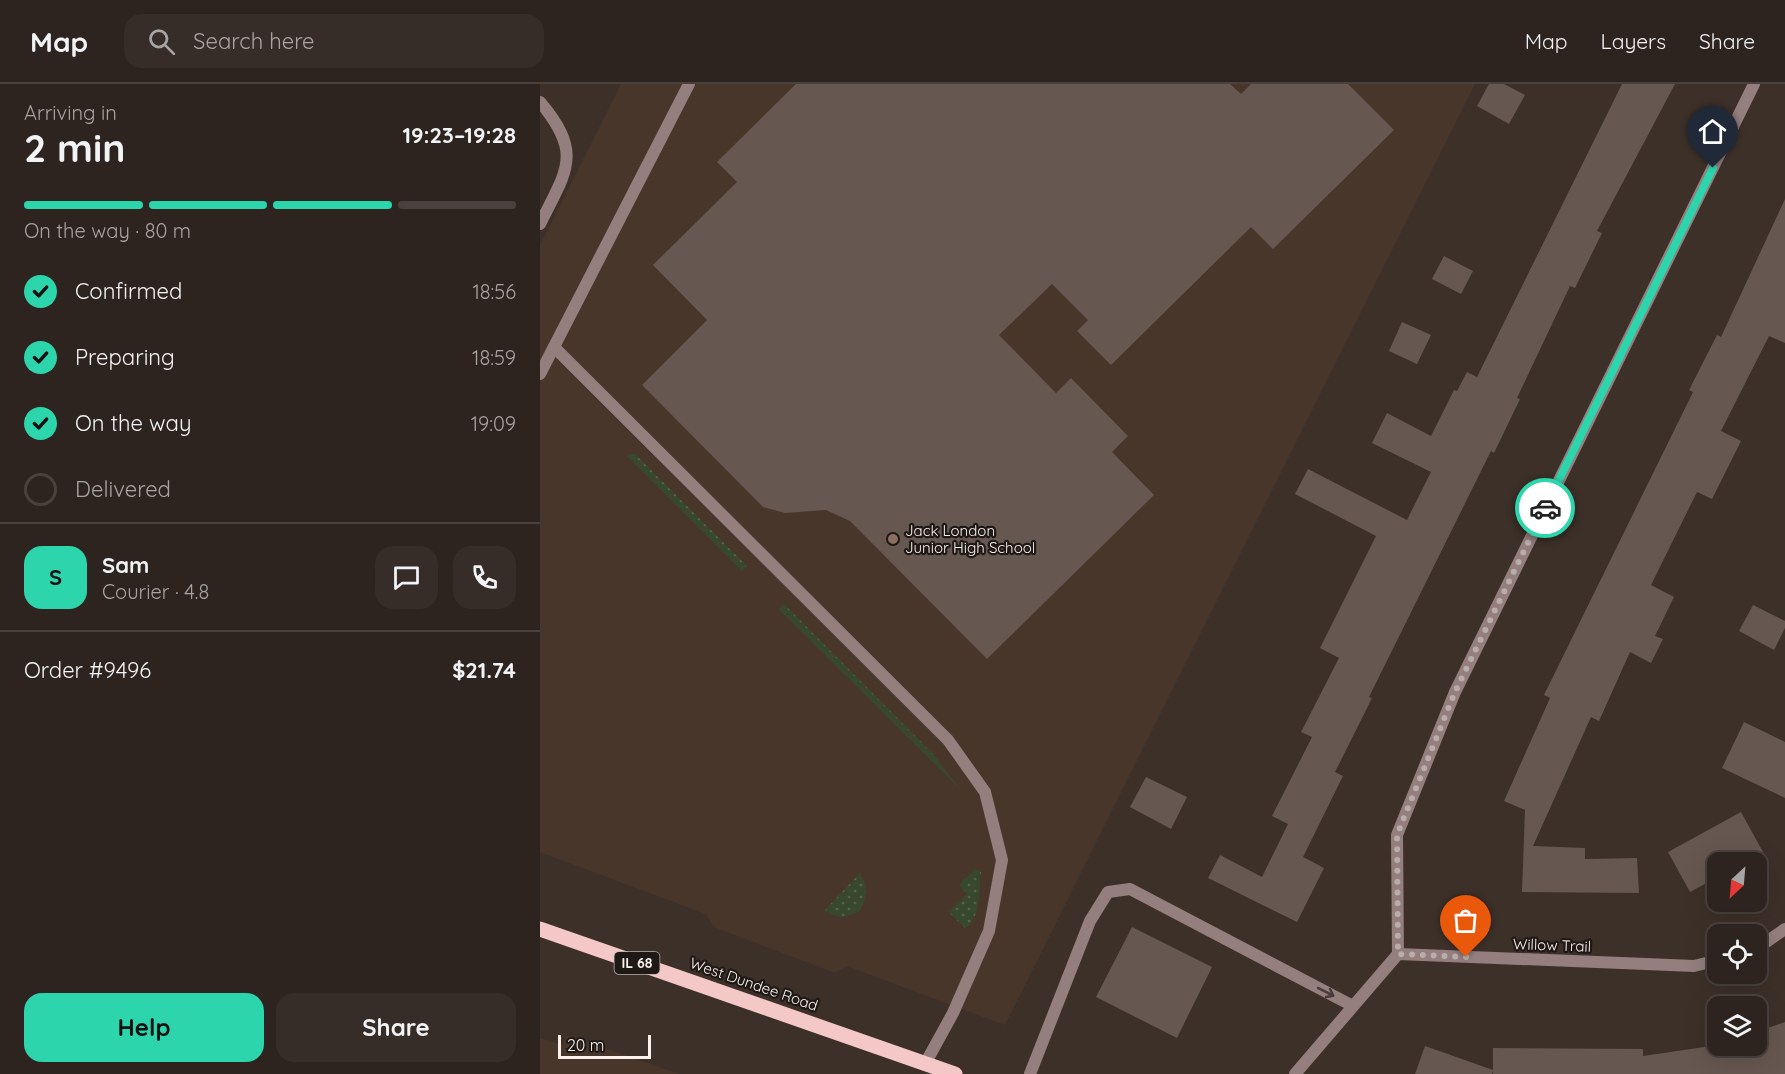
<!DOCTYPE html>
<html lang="en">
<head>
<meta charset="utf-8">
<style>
  body { margin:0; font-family:Quicksand,sans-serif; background:#362c28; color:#f1f3f6; height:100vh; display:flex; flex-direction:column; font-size:22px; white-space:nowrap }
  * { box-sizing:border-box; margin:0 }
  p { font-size:20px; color:#a7a4a4 }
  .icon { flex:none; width:33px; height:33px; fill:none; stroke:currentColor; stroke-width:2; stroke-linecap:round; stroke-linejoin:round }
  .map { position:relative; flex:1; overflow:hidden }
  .panel { display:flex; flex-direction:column; background:#2e241f; width:540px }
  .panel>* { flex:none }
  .needle { width:39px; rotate:206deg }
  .tools { position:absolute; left:1167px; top:768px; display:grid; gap:12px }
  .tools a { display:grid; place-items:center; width:60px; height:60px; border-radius:12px; background:#2e241f; box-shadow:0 6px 24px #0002,0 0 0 2px #49413d; font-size:30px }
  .scale { position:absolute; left:18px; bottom:15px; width:93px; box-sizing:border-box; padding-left:6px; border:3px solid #faf1ed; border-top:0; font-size:16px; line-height:21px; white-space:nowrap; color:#faf1ed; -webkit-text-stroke:4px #1f1916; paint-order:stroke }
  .pin { position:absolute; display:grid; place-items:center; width:51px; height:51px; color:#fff; margin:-62px -26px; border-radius:50% 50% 50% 0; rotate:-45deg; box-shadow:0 0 6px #0007 }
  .pin .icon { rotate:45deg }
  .courier { position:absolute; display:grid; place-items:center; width:60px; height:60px; margin:-30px; border:4px solid #2cd5ab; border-radius:50%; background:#fff; color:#222; box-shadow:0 2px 8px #0007 }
  .overview em { font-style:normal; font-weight:800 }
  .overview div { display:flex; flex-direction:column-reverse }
  .overview { display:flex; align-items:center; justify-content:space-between; height:102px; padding:0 24px }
  h1 { font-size:39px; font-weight:800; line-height:45px }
  .bar { display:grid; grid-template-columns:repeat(4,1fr); gap:9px 6px; align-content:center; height:72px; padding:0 24px }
  .bar i { height:8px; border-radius:4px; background:#49413d }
  .bar .current { background:#2cd5ab }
  .bar p { grid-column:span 4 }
  .line { display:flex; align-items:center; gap:15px; padding:0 24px; border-top:2px solid #49413d }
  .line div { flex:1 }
  .round { display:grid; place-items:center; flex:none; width:63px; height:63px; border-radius:18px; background:#362c28 }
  ol { padding:0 24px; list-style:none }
  li { display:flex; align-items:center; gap:18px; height:66px }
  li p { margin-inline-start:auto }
  li .icon { padding:6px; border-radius:50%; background:#2cd5ab; color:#111; stroke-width:4 }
  li:last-child { color:#a7a4a4 }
  li i { width:33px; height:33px; border:3px solid #49413d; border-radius:50% }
  .button { display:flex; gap:12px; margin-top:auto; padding:12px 24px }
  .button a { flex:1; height:69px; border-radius:18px; background:#2cd5ab; color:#111; font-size:24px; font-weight:800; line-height:69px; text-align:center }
  .button a+a { background:#362c28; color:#f1f3f6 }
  header { display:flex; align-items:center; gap:36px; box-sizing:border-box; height:84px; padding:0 30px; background:#2e241f; border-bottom:2px solid #49413d }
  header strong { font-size:28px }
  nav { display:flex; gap:33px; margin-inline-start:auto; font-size:21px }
  .search { width:420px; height:54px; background:#362c28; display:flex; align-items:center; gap:15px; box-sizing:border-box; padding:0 21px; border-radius:18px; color:#a7a4a4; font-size:22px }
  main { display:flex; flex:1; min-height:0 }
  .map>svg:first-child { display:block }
  .built { fill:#49362b }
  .grass { fill:url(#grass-dots) }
  .building { fill:#665750 }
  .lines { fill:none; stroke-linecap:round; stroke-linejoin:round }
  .lane { stroke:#947e7e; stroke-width:12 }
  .street { stroke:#947e7e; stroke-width:12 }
  .primary { stroke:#f5c8c8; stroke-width:15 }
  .oneway { stroke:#483c3a }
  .done { stroke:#b8ada8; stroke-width:6; stroke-dasharray:0 10.8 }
  .route { stroke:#2cd5ab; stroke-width:8 }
  .education-dot { fill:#8d6e63; stroke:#1f1916; stroke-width:2 }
  .labels { text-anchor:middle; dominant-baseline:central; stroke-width:4.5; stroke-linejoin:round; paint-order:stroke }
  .shield { fill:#1f1916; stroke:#b8b0ac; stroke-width:1.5 }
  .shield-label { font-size:14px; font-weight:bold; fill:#faf1ed }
  .poi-label { font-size:15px; fill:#faf1ed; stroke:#1f1916; text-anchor:start }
  .street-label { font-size:15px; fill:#faf1ed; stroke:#1f1916 }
</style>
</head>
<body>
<header>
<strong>Map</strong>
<div class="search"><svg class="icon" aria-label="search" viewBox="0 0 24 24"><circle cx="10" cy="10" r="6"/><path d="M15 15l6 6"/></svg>Search here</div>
<nav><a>Map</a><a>Layers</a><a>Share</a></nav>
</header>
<main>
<section class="panel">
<div class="overview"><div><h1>2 min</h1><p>Arriving in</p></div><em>19:23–19:28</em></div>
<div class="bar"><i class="current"></i><i class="current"></i><i class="current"></i><i></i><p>On the way · 80 m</p></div>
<ol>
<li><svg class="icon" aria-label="check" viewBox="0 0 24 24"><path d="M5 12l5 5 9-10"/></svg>Confirmed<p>18:56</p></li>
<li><svg class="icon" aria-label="check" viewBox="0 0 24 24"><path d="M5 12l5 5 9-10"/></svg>Preparing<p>18:59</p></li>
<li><svg class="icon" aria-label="check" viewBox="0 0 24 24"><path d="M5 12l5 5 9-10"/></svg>On the way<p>19:09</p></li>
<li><i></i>Delivered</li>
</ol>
<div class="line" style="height:108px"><b class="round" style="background:#2cd5ab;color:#111">S</b><div><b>Sam</b><p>Courier · 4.8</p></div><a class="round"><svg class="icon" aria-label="chat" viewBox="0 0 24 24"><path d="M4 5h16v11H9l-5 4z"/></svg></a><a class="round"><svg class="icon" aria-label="phone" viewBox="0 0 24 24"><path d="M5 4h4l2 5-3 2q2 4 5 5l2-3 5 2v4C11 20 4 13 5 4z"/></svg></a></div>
<div class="line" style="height:78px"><div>Order #9496</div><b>$21.74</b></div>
<div class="button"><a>Help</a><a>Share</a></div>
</section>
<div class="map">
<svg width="1245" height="990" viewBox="0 0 1245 990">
  <defs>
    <pattern id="grass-dots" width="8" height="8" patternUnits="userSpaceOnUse" patternTransform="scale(1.5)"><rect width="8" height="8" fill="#37482d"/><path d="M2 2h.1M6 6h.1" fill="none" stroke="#55634c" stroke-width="1.8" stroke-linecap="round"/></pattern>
  </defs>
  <rect width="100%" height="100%" fill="#3d3029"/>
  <g class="built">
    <polygon points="81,0 935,0 465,941 307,882 295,889 174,843 166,830 0,768 0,161"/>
    <polygon points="27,951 139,990 0,990 0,954 22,961"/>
  </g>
  <g class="grass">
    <polygon points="91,370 95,370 207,482 202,487 87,372"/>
    <polygon points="244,520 393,670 420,705 239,525"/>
    <path d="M435 785 441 788C439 803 441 837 425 844L409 828 427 810 419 801Z"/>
    <path d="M320 789C329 803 327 815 318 828L302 834 284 827Z"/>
  </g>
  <g class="building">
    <polygon points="256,0 690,0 701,10 711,0 808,0 854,46 733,165 711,143 571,281 537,247 548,236 512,200 459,251 516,309 531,294 588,352 572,368 614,411 447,575 310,437 286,426 245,429 223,423 102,301 167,236 113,181 197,98 177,78"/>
    <polygon points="949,0 964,0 985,11 969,40 937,22"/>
    <polygon points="1082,0 1135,0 1057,147 1062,149 1035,204 1030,202 977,314 980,315 954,369 951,367 829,613 832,614 795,688 803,692 763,773 784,784 757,838 668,794 680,771 722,793 748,740 732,732 772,653 761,648 799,574 780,564 836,452 755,410 768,385 867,436 891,388 832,359 847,329 891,352 914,306 917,307 927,288 937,293"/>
    <polygon points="1245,115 1245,259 1229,252 1181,347 1201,357 1172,415 1157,408 1111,501 1134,513 1115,552 1123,555 1111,579 1090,568 1059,637 1051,633 993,762 1045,764 1045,775 1097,774 1099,809 982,808 985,726 964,717 1010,614 1004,611 1153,308 1149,306 1177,251 1181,253"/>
    <polygon points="904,172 933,187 921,210 892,195"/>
    <polygon points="862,238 891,251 877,280 849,267"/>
    <polygon points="1213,521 1245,537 1245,544 1234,566 1199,547"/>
    <polygon points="1204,638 1245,658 1245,714 1182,684"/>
    <polygon points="606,693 647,713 631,745 590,723"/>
    <polygon points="1201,728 1223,768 1205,778 1178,778 1178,793 1150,808 1128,768"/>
    <polygon points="592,843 672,883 637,954 556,913"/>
    <polygon points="1245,938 1245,990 953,990 953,987 952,990 875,990 885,962 953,986 953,964 1103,965 1103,972 1178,961 1216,962 1216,948"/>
  </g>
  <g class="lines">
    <g class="lane">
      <path d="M0 18C44 70 26 87 0 140"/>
      <polyline points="14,263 408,656 445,708 462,776 449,847 413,929 385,980"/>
      <polyline points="0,290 149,0"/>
      <polyline points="490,990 550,837 568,808 590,805 813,922"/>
    </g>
    <g class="street">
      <polyline points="1216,865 1245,845"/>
      <polyline points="858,870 857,751 915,608 1214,0"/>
      <polyline points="755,990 858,870 1154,882 1178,876"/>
    </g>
    <polyline class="primary" points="0,845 415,990"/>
  </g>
  <defs><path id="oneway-shaft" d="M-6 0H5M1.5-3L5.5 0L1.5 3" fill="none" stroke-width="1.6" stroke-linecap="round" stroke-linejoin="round" transform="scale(1.5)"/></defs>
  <use class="oneway" href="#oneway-shaft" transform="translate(786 908) rotate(27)"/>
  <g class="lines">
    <polyline class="done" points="926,873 858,870 857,751 915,608 1005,424"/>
    <polyline class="route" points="1005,424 1173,84"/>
  </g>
  <circle class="education-dot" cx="353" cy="455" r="6"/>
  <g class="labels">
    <rect class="shield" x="74.5" y="868" width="45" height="22" rx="4.5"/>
    <g class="shield-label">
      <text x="97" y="879">IL 68</text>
    </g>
    <g class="poi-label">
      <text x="365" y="446">Jack London<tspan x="365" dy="17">Junior High School</tspan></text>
    </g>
    <g class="street-label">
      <text transform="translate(1012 861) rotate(2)">Willow Trail</text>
      <text transform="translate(214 900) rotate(19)">West Dundee Road</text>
    </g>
  </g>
</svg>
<div class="tools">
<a><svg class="needle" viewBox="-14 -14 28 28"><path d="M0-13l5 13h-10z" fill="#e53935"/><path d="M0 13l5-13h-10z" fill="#a7a4a4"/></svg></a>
<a><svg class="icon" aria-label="locate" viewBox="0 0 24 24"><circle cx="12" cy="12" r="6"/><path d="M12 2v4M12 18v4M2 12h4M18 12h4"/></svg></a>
<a><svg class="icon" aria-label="layers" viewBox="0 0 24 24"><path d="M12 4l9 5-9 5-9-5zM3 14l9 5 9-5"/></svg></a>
</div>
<div class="scale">20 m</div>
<div class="pin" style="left:926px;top:873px;background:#ea580c"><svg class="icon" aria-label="bag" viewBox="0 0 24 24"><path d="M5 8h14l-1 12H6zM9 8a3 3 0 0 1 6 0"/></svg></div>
<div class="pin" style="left:1173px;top:84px;background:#1f2937"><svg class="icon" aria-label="home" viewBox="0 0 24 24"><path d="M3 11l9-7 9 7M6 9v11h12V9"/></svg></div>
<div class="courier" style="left:1005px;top:424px"><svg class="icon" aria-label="car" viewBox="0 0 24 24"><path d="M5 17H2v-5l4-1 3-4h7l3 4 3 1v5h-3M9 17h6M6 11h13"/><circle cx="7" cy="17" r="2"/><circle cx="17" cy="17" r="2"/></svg></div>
</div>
</main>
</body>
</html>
